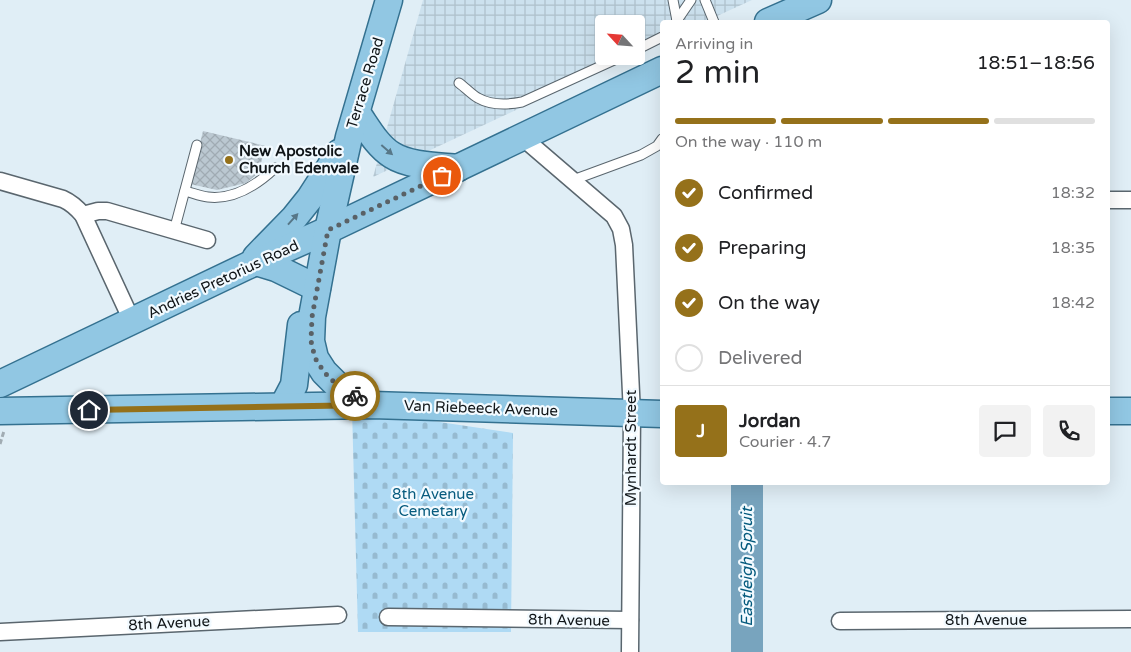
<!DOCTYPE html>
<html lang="en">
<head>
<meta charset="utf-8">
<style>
  body { margin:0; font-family:"Varela Round",sans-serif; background:#f2f2f2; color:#202124; height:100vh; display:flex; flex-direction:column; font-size:19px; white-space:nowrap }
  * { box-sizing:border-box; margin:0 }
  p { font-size:16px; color:#757577 }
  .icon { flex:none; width:28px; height:28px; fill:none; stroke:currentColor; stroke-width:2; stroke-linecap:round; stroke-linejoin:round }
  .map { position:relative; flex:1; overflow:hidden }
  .drawer { position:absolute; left:660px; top:20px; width:450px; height:465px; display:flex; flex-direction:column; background:#fff; border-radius:5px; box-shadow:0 5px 20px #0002 }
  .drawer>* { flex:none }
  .needle { width:32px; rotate:296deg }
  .fabs { position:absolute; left:595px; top:15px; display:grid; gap:10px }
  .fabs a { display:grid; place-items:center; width:50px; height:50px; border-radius:5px; background:#fff; box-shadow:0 5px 20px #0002; font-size:25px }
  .pin { position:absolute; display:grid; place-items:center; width:42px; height:42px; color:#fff; margin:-21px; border:2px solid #fff; border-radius:50%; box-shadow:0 1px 5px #0007 }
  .courier { position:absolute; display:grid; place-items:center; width:50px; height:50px; margin:-25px; border:4px solid #95711a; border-radius:50%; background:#fff; color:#222; box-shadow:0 1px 6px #0007 }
  .overview em { font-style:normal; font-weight:600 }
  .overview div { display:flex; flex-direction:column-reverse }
  .overview { display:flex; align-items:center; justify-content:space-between; height:85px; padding:0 15px }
  h1 { font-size:32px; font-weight:600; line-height:38px }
  .bar { display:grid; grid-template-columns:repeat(4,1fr); gap:8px 5px; align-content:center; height:60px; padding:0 15px }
  .bar i { height:6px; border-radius:4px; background:#e0e0e0 }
  .bar .active { background:#95711a }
  .bar p { grid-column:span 4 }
  .line { display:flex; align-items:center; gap:12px; padding:0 15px; border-top:1px solid #e0e0e0 }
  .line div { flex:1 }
  .round { display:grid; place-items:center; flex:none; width:52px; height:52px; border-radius:5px; background:#f2f2f2 }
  ol { padding:0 15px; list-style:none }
  li { display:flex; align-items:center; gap:15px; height:55px }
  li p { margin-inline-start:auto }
  li .icon { padding:5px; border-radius:50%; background:#95711a; color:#fff; stroke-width:4 }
  li:last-child { color:#757577 }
  li i { width:28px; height:28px; border:2px solid #e0e0e0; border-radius:50% }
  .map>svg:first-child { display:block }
  .industrial { fill:url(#industrial-grid) }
  .cemetery { fill:url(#cemetery-stones) }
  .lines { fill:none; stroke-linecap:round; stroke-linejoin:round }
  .river { stroke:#78a4be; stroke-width:32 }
  .building { fill:url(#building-cross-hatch) }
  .service-casing { stroke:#5a666e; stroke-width:11 }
  .minor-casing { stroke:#5a666e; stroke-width:19 }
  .primary-casing { stroke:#347190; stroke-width:29 }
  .path { stroke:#a1acb3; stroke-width:3; stroke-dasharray:5 2.5; stroke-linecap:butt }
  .service { stroke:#fff; stroke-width:9 }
  .minor { stroke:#fff; stroke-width:16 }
  .primary { stroke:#91c7e3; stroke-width:26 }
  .oneway { fill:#577788 }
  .done { stroke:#596166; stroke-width:5; stroke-dasharray:0 9 }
  .route { stroke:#95711a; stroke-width:6 }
  .poi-dot { fill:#95711a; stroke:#f2faff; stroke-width:2 }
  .labels { text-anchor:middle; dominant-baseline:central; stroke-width:4.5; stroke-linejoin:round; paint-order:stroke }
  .street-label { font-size:15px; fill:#101518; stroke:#f2faff }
  .poi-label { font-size:15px; font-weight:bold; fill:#101518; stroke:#f2faff; text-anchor:start }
  .park-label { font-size:15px; fill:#075b7e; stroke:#f2faff }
  .water-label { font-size:16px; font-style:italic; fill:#045a7d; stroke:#f2faff }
</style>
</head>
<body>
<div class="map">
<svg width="1131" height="652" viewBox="0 0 1131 652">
  <defs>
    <pattern id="industrial-grid" width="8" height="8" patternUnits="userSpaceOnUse" patternTransform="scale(1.25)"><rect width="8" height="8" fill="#cce1ee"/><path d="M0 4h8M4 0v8" fill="none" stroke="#aec0cb"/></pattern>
    <pattern id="cemetery-stones" width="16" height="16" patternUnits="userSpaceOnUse" patternTransform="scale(1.25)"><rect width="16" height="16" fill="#afdaf4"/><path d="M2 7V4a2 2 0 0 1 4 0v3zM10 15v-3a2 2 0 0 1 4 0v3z" fill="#96bad0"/></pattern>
    <pattern id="building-cross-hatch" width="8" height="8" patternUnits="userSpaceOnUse" patternTransform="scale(1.25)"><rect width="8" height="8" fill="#bbc8d1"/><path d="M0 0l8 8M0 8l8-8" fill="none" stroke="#a0abb3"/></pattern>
  </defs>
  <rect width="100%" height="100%" fill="#e0eef6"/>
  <polygon class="industrial" points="423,0 752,0 704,22 662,22 662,42 636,54 636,24 604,24 604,56 631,56 373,177"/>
  <polygon class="cemetery" points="352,409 513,433 511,632 358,632"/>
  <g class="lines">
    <polyline class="river" points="747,482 747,652"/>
  </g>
  <polygon class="building" points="203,131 266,146 258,173 246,183 217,190 190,184"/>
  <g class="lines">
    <defs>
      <g id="service">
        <polyline points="673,0 677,21"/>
        <polyline points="705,0 714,22"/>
        <polyline points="676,22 691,0"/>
        <polyline points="636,50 662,37"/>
        <path d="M459 83C466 88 472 95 478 98 492 106 507 105 522 102L623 56"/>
        <polyline points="573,180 641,155 657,146 662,139"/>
        <path d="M185 191C193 193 200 196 208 197 234 200 257 185 275 168"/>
        <polyline points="174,231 197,145"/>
      </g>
      <g id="minor">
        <polyline points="522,137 614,216 621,229 624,245 632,414 630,652"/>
        <path d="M0 181 63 199C72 203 77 208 83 215L132 321"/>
        <polyline points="1108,200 1131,200"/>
        <polyline points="83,215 98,211 107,211 207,240"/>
        <polyline points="388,617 630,620"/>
        <polyline points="840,621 1131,619"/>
        <polyline points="0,632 338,615"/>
      </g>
      <g id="primary">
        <polyline points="768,22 818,0"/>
        <path d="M357 113C367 127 377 146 392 155 409 166 438 166 458 168"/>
        <polyline points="256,257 294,218 310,198 339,153"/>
        <polyline points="256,262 276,268 317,288"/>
        <polyline points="0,384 247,266 328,230 662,70"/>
        <polyline points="371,404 349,392 336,384 324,372 315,358 311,341 312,317 328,230 349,137 389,0"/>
        <polyline points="283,406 294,385 301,325"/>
        <polyline points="0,411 372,405 662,414"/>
        <polyline points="1108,411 1131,411"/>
      </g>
    </defs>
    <use href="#service" class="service-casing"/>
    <use href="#minor" class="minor-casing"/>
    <use href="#primary" class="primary-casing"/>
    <polyline class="path" points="0,444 4,431"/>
    <use href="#service" class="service"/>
    <use href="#minor" class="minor"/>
    <use href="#primary" class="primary"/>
  </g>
  <defs><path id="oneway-solid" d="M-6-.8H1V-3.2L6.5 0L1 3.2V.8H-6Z" transform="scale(1.25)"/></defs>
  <g class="oneway">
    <use href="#oneway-solid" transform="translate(387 150) rotate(41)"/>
    <use href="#oneway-solid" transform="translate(293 219) rotate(-48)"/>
  </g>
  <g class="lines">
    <polyline class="done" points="355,396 336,384 324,372 315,358 311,341 312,317 328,230 442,176"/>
    <polyline class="route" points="89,410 372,405 355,396"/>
  </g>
  <circle class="poi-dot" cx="229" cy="160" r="5"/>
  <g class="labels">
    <g class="street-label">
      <text transform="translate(365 83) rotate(-73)">Terrace Road</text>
      <text transform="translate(223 279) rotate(-25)">Andries Pretorius Road</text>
      <text transform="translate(481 408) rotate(2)">Van Riebeeck Avenue</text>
      <text transform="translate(631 448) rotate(-90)">Mynhardt Street</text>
      <text transform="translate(569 620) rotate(1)">8th Avenue</text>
      <text x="986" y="620">8th Avenue</text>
      <text transform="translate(169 623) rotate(-3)">8th Avenue</text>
    </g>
    <g class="poi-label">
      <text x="239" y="151">New Apostolic<tspan x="239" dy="17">Church Edenvale</tspan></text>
    </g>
    <g class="park-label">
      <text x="433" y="494">8th Avenue<tspan x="433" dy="17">Cemetary</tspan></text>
    </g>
    <g class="water-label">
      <text transform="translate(747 567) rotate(-90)">Eastleigh Spruit</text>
    </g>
  </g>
</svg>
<div class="fabs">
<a><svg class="needle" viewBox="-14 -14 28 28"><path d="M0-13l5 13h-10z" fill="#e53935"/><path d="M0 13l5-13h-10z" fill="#757577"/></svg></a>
</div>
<div class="pin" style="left:442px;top:176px;background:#ea580c"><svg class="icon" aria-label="bag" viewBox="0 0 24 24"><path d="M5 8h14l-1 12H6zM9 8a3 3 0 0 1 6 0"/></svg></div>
<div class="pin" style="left:89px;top:410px;background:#1f2937"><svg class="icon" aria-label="home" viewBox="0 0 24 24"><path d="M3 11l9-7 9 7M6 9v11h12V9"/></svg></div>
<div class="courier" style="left:355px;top:396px"><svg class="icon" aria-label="bike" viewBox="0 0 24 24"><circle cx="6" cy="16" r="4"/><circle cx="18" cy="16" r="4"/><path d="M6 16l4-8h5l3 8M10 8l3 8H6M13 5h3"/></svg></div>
<section class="drawer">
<div class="overview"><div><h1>2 min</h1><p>Arriving in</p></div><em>18:51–18:56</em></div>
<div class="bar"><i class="active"></i><i class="active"></i><i class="active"></i><i></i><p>On the way · 110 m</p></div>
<ol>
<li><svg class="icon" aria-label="check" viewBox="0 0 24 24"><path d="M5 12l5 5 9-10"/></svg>Confirmed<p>18:32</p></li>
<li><svg class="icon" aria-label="check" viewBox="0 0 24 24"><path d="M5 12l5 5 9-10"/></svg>Preparing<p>18:35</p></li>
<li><svg class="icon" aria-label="check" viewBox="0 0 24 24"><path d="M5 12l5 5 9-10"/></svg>On the way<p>18:42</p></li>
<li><i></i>Delivered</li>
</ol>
<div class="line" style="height:90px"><b class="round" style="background:#95711a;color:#fff">J</b><div><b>Jordan</b><p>Courier · 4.7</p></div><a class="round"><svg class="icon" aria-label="chat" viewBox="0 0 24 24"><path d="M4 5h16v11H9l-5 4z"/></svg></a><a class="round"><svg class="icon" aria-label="phone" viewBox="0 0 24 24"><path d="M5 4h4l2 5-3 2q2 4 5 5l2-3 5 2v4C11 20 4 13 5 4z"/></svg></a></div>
</section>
</div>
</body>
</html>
